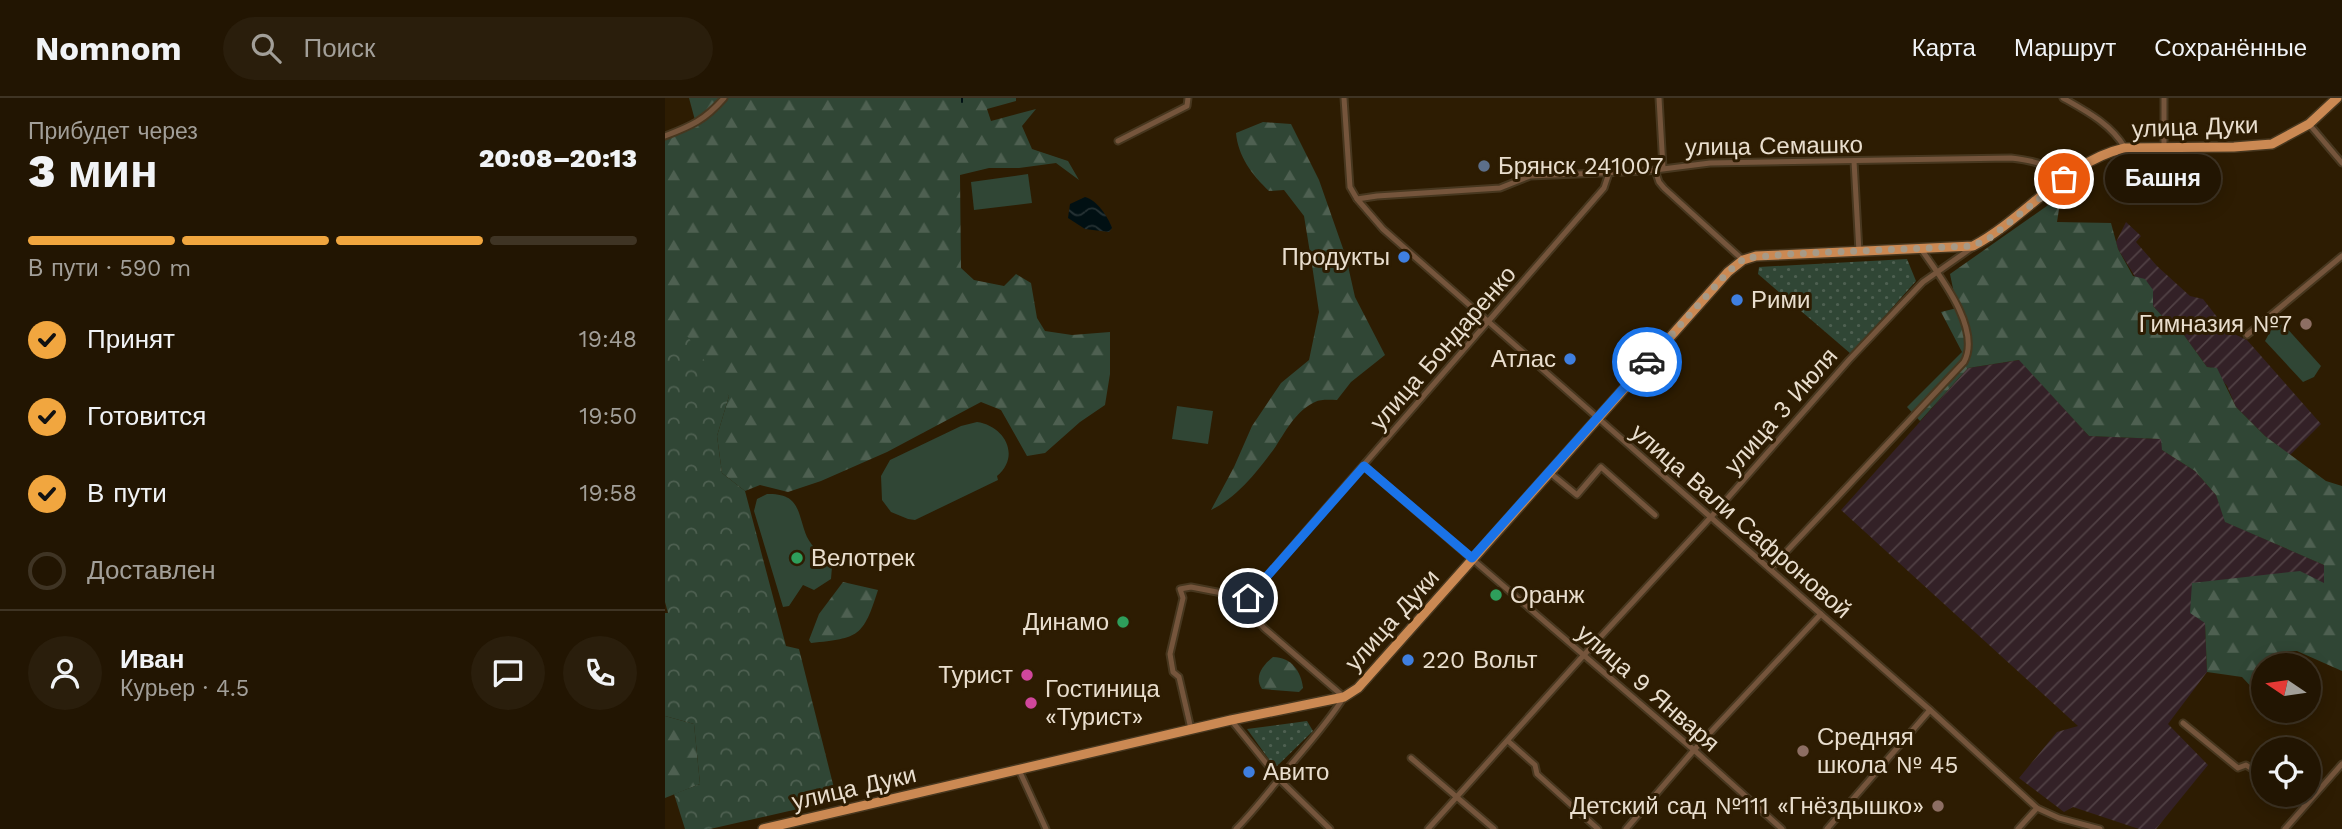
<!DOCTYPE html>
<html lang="ru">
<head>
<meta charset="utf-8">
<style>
  body { margin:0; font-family:"Work Sans",sans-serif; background:#2a1e0c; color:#f1f3f6; height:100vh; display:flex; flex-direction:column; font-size:26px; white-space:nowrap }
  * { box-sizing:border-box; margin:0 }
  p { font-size:23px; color:#a29f99 }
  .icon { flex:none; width:38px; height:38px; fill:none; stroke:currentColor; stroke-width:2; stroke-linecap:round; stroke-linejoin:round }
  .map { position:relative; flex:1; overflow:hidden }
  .sheet { display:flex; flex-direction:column; background:#221502; width:665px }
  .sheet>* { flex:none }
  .needle { width:46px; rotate:283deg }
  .fabs { position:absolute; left:1586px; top:555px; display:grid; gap:14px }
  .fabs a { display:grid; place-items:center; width:70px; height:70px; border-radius:50%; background:#221502; box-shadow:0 4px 18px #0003,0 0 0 2px #3f3424; font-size:35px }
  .pin { position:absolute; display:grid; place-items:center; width:60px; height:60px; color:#fff; margin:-30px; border:4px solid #fff; border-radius:50%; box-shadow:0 2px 7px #0007 }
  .courier { position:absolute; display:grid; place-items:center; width:70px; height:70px; margin:-35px; border:5px solid #1a73e8; border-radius:50%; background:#fff; color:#222; box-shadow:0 2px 9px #0007 }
  .bubble { position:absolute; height:49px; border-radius:24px; background:#221502; box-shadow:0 4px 18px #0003,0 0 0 2px #3f3424; font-size:23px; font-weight:800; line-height:49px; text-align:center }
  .head em { font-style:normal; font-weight:800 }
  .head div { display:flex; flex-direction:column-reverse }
  .head { display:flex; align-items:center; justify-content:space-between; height:119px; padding:0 28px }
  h1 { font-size:46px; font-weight:800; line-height:52px }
  .bar { display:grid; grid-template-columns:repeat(4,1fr); gap:10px 7px; align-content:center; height:84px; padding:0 28px }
  .bar i { height:9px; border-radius:5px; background:#3f3424 }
  .bar .current { background:#f1a63f }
  .bar p { grid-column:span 4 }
  .line { display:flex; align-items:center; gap:18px; padding:0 28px; border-top:2px solid #3f3424 }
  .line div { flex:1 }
  .round { display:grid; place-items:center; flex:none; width:74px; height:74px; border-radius:37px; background:#2a1e0c }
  ol { padding:0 28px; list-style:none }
  li { display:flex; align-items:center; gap:21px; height:77px }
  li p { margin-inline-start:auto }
  li .icon { padding:7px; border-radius:50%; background:#f1a63f; color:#111; stroke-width:4 }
  li:last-child { color:#a29f99 }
  li i { width:38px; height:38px; border:4px solid #3f3424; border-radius:50% }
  header { display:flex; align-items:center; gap:42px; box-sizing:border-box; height:98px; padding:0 35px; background:#221502; border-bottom:2px solid #3f3424 }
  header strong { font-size:33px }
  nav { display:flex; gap:38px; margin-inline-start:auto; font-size:24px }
  .search { width:490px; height:63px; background:#2a1e0c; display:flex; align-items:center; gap:18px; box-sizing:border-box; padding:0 24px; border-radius:38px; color:#a29f99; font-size:26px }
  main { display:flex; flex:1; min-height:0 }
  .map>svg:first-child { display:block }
  .industrial { fill:url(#industrial-furrows) }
  .grass { fill:#304635 }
  .forest { fill:url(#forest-firs) }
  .park { fill:url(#park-crowns) }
  .garden { fill:url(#garden-dots) }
  .water { fill:url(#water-waves) }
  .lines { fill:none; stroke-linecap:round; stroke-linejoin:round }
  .stream { stroke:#011013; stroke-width:2 }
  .street-casing { stroke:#47371f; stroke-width:9 }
  .primary-casing { stroke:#47371f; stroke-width:12 }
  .street { stroke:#75553c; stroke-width:5 }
  .primary { stroke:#cb8953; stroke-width:9 }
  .done { stroke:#a79a87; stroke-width:7; stroke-dasharray:0 12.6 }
  .route { stroke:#1a73e8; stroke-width:9 }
  .service-dot { fill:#5c6f8a; stroke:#2d1c02; stroke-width:2.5 }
  .shop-dot { fill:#3f7fe0; stroke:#2d1c02; stroke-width:2.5 }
  .education-dot { fill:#8d6e63; stroke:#2d1c02; stroke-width:2.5 }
  .leisure-dot { fill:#2e9e5b; stroke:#2d1c02; stroke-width:2.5 }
  .hotel-dot { fill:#d1479c; stroke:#2d1c02; stroke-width:2.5 }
  .labels { text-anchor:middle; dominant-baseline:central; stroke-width:6; stroke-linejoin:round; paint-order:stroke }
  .street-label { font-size:24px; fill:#e9dece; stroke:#2d1c02 }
  .poi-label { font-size:24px; fill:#e9dece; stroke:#2d1c02; text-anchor:start }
</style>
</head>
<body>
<header>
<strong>Nomnom</strong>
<div class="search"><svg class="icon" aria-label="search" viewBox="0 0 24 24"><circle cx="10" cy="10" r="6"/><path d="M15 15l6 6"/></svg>Поиск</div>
<nav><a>Карта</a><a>Маршрут</a><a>Сохранённые</a></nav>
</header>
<main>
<section class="sheet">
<div class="head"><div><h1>3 мин</h1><p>Прибудет через</p></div><em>20:08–20:13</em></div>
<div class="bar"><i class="current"></i><i class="current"></i><i class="current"></i><i></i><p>В пути · 590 m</p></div>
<ol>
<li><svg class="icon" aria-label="check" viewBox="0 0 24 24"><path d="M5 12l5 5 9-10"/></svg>Принят<p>19:48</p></li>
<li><svg class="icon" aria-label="check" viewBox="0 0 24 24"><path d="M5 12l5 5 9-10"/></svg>Готовится<p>19:50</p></li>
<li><svg class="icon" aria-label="check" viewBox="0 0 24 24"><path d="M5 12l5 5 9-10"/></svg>В пути<p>19:58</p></li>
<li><i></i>Доставлен</li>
</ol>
<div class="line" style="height:126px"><a class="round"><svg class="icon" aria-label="person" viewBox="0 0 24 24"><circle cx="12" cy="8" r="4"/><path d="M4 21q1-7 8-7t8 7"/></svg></a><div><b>Иван</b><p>Курьер · 4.5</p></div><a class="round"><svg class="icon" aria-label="chat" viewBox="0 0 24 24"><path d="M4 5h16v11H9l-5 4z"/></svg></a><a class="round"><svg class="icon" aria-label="phone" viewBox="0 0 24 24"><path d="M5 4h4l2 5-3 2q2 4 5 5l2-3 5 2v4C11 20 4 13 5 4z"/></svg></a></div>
</section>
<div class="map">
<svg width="1677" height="731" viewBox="0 0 1677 731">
  <defs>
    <pattern id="industrial-furrows" width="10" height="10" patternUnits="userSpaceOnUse" patternTransform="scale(1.75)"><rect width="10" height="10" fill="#332127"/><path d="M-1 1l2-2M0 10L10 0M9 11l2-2" fill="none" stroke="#514145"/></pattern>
    <pattern id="forest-firs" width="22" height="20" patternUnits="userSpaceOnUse" patternTransform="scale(1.75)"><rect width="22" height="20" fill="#304635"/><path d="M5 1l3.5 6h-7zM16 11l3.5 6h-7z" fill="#4e6051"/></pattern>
    <pattern id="park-crowns" width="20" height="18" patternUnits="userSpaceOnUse" patternTransform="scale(1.75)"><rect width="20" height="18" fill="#304635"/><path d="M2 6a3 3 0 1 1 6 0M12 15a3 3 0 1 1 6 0" fill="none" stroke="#4e6051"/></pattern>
    <pattern id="garden-dots" width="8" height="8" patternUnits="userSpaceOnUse" patternTransform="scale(1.75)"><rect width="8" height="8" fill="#304635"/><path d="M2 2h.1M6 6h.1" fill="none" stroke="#4e6051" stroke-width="1.8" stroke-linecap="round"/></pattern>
    <pattern id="water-waves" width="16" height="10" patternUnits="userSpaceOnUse" patternTransform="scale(1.75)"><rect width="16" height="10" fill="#011013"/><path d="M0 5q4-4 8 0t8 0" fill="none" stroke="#263234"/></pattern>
  </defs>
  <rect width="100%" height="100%" fill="#2d1c02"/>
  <g class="industrial">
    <polygon points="1461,124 1476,138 1471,144 1492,168 1525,198 1538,201 1563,233 1582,242 1656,326 1625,357 1600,338 1571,309 1562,288 1546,269 1542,269 1516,233 1500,221 1488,208 1453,151 1451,144"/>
    <polygon points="1355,262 1424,338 1497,341 1497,352 1530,373 1551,397 1561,424 1659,467 1660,486 1540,525 1542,574 1503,626 1543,667 1491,731 1474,731 1408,709 1399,714 1354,680 1392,634 1413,628 1176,412 1303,270"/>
  </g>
  <g class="grass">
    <polygon points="363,76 367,105 309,112 306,84"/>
    <polygon points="1618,226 1656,268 1649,279 1638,284 1600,243 1606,232"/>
    <polygon points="512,308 548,313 543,346 507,341"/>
    <path d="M312 324C340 328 356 358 332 378L333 382 250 422 243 421 226 414 217 402 216 378 225 362 296 328Z"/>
    <path d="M102 396C136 395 132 415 142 439 147 449 159 460 167 469L166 481 149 492 138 487 124 508 118 509 89 413 92 401Z"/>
  </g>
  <g class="forest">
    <polygon points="24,0 351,0 351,3 322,11 326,23 371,11 357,28 367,51 403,63 414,82 391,65 354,70 324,70 295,77 296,170 309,182 339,188 351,176 366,185 372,220 380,233 407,237 445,234 445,276 440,307 415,324 380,355 362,358 336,312 316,304 222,354 156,383 123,394 95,387 80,393 57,375 52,338 64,298 0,238 0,38 31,26"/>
    <path d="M598 24 626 26 654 82 681 159 690 199 720 257 686 284 672 302C665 302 656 301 650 304 631 313 622 331 611 348 594 372 572 400 546 412L569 369 587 328 616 285 644 262 654 214 647 167 639 118 619 92 604 93C587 77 573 58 571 35Z"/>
    <polygon points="1396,98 1392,124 1446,125 1453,151 1468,178 1480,181 1488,192 1488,208 1500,221 1516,233 1542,269 1552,270 1571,309 1600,338 1661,383 1677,388 1677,573 1632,553 1614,554 1607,567 1598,567 1598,587 1591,594 1577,579 1542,574 1540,525 1525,515 1527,485 1635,473 1659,485 1659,467 1560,424 1551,397 1530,373 1497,352 1496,341 1424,338 1354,262 1303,270 1255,323 1242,309 1297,254 1276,214 1292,210 1285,176"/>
    <path d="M178 484 213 492C198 539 194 540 146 545L144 542 154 516Z"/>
    <path d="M608 559C626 559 636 573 638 590L634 594 597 591C589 579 597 568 608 559Z"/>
    <polygon points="0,618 29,626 35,686 0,700"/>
  </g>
  <polygon class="park" points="0,238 23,239 64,298 52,338 57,375 80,393 121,548 134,551 172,702 45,731 20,731 9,696 35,686 29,626 0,618 0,515 3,515 0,504"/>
  <g class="garden">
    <polygon points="1242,161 1251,183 1186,256 1093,176 1094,169"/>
    <polygon points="642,623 648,633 610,670 582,631"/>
  </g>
  <path class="water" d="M420 99C432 102 443 119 447 130L444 134 420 131 403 120 405 106Z"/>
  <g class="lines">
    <polyline class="stream" points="297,4 297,0"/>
    <defs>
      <g id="street">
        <polyline points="679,0 685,89 692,101 718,131 1265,612 1372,710 1394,720 1435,731"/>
        <polyline points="994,0 998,70"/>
        <path d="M1398 0C1421 13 1446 26 1460 50"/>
        <polyline points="1644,26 1677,65"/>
        <path d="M0 38C26 28 40 22 59 0"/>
        <polyline points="453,43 522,8 523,0"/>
        <polyline points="1499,49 1499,0"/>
        <polyline points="1189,63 1194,154"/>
        <polyline points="990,72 994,84 999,90 1078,162"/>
        <path d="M692 101 712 98 835 90 865 78 982 73 1045 65 1346 60C1364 62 1387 66 1400 81"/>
        <polyline points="1582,237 1677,158"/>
        <polyline points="699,368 1029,652 1117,731"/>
        <polyline points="884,374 912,397 936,369 990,417"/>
        <path d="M1105 471 1299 264C1317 231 1274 177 1256 151"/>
        <polyline points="566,622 614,681 665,731"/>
        <polyline points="1518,625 1573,670 1581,667 1598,678"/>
        <polyline points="526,631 514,579 508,574 505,556 518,500 515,491 526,489 583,500"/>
        <polyline points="843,643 870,667 872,676 933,731"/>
        <polyline points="746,660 829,731"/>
        <polyline points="354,672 381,731"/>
        <polyline points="1625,696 1640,707"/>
        <path d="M571 731C587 715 600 698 614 681 636 654 660 629 679 599L599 530 582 511 583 500 939 90 944 75"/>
        <polyline points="763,731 918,558 1046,419 1184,262 1258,184 1308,149"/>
        <polyline points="961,731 1029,652 1156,516"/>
        <polyline points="1162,731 1265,612"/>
        <polyline points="1353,731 1372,710"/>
        <polyline points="1620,731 1677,666"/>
      </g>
      <path id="primary" d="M98 731 566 622 679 599 693 590 1063 174 1078 162 1091 158 1308 148C1361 120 1401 63 1460 50L1569 49 1607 46 1644 26 1672 0"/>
    </defs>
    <use href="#street" class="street-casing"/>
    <use href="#primary" class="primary-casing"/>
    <use href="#street" class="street"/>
    <use href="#primary" class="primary"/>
  </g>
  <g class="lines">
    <polyline class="done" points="982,264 1063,174 1080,160 1124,156 1308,148 1326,139 1399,81"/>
    <polyline class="route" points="583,500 699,368 807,460 982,264"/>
  </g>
  <circle class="service-dot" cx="819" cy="68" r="7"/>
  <g class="shop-dot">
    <circle cx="739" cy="159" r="7"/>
    <circle cx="1072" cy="202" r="7"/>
    <circle cx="905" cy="261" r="7"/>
    <circle cx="743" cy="562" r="7"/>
    <circle cx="584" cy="674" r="7"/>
  </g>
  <g class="education-dot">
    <circle cx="1641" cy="226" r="7"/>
    <circle cx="1138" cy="653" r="7"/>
    <circle cx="1273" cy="708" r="7"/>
  </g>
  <g class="leisure-dot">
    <circle cx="132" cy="460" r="7"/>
    <circle cx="831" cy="497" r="7"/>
    <circle cx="458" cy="524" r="7"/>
  </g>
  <g class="hotel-dot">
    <circle cx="362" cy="577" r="7"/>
    <circle cx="366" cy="605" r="7"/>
  </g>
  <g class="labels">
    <g class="street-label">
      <text transform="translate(1530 29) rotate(-2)">улица Дуки</text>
      <text transform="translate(1109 48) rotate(-1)">улица Семашко</text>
      <text transform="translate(778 250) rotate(-49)">улица Бондаренко</text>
      <text transform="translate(1116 313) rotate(-49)">улица 3 Июля</text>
      <text transform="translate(1076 423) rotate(41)">улица Вали Сафроновой</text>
      <text transform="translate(727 522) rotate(-48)">улица Дуки</text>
      <text transform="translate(983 590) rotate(41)">улица 9 Января</text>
      <text transform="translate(189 690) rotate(-13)">улица Дуки</text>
    </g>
    <g class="poi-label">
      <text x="833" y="68">Брянск 241007</text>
      <text x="725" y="159" text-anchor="end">Продукты</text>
      <text x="1086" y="202">Рими</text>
      <text x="1627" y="226" text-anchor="end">Гимназия №7</text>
      <text x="891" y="261" text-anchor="end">Атлас</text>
      <text x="146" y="460">Велотрек</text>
      <text x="845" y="497">Оранж</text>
      <text x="444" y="524" text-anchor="end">Динамо</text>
      <text x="757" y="562">220 Вольт</text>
      <text x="348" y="577" text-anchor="end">Турист</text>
      <text x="380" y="591">Гостиница<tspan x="380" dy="28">«Турист»</tspan></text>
      <text x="1152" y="639">Средняя<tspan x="1152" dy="28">школа № 45</tspan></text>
      <text x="598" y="674">Авито</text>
      <text x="1259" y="708" text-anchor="end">Детский сад №111 «Гнёздышко»</text>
    </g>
  </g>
</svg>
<div class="fabs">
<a><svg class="needle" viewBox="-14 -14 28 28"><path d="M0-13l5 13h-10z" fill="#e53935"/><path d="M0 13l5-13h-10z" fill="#a29f99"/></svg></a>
<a><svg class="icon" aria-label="locate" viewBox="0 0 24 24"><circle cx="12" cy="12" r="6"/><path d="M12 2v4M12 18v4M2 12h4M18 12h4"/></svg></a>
</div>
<div class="pin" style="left:1399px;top:81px;background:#ea580c"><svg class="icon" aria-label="bag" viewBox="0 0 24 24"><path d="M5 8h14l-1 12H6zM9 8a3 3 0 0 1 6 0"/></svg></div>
<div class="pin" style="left:583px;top:500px;background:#1f2937"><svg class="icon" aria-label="home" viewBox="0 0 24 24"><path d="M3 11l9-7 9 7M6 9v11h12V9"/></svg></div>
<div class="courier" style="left:982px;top:264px"><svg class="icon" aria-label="car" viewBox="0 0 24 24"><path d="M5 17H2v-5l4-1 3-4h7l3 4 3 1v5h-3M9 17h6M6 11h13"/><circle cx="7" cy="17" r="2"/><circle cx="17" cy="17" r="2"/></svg></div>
<div class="bubble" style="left:1440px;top:56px;width:116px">Башня</div>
</div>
</main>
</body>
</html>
